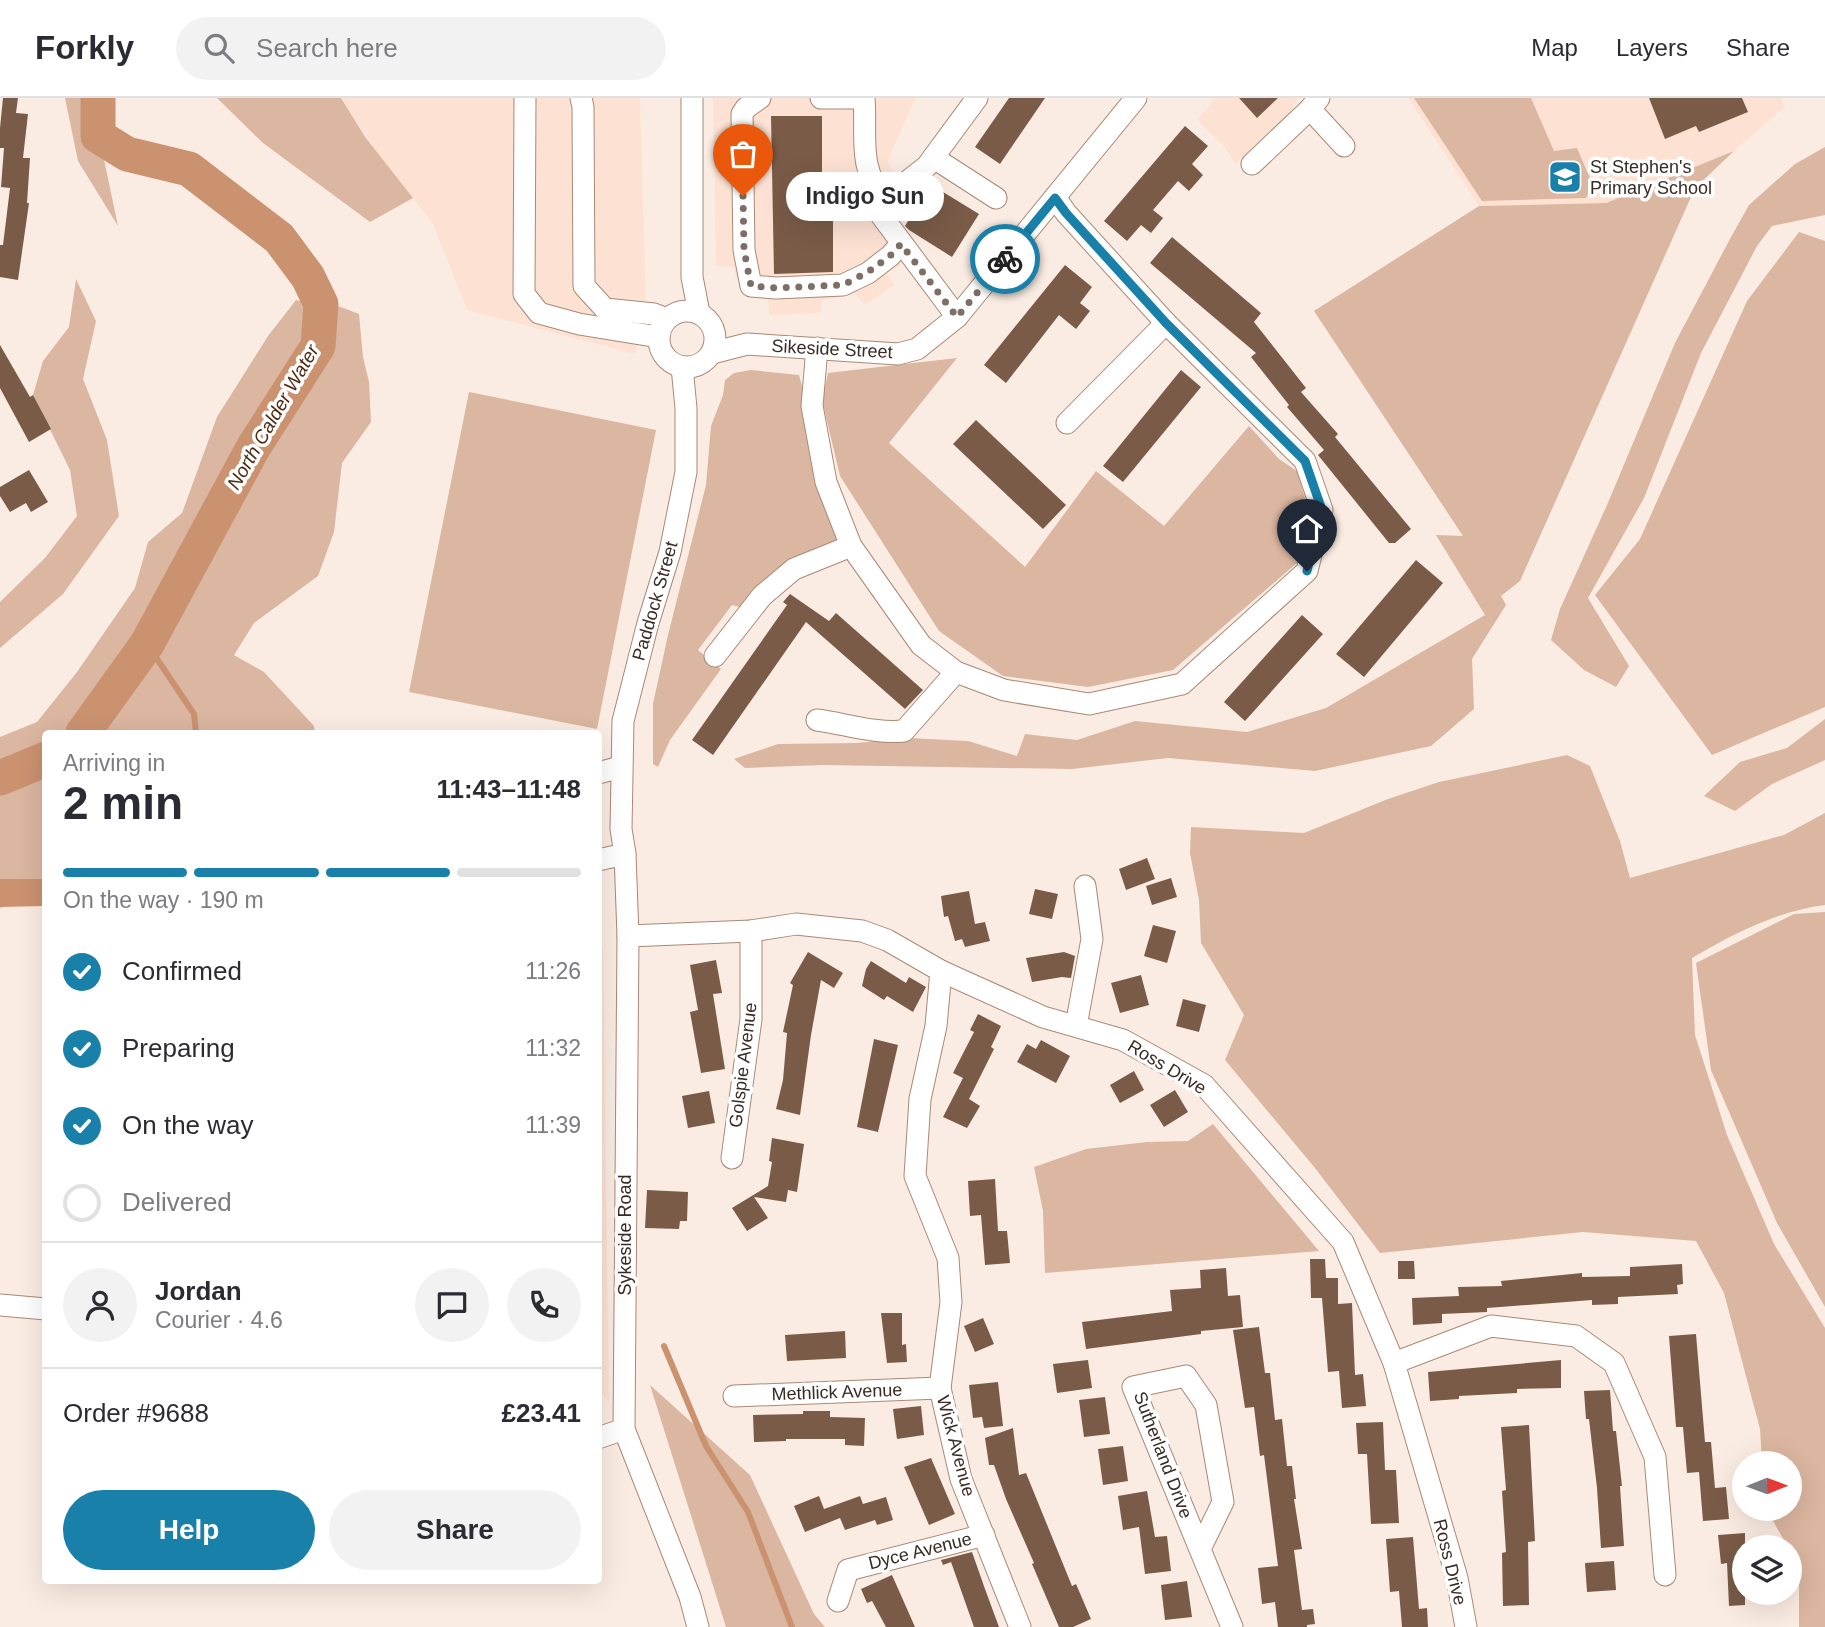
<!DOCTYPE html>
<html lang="en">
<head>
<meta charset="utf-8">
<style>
  body { margin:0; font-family:Arial,sans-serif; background:#f2f2f3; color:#2b2b33; height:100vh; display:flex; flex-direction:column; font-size:26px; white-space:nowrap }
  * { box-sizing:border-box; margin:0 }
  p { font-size:23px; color:#7c7c81 }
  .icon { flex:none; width:38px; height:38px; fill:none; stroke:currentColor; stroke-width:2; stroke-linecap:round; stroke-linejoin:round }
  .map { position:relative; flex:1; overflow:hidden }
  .details { position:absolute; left:42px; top:632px; width:560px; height:854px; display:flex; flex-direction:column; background:#fff; border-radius:7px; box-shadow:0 7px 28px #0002 }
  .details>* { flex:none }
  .needle { width:46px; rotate:89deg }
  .tools { position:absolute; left:1732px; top:1353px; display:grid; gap:14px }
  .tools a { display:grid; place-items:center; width:70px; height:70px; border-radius:50%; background:#fff; box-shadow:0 7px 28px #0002; font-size:35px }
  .pin { position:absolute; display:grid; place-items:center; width:60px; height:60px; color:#fff; margin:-72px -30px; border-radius:50% 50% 50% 0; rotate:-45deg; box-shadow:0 0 7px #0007 }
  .pin .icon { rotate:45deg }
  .courier { position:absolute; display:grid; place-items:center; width:70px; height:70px; margin:-35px; border:5px solid #1980aa; border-radius:50%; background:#fff; color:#222; box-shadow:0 2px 9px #0007 }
  .bubble { position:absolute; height:49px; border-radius:24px; background:#fff; box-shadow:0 7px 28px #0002; font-size:23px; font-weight:700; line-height:49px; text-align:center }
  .headline em { font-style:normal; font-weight:700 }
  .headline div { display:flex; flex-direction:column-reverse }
  .headline { display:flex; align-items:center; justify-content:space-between; height:119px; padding:0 21px }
  h1 { font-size:46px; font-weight:700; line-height:52px }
  .bar { display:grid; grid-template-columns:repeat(4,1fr); gap:10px 7px; align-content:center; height:84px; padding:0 21px }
  .bar i { height:9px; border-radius:5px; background:#e1e1e2 }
  .bar .current { background:#1980aa }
  .bar p { grid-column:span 4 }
  .line { display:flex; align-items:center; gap:18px; padding:0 21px; border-top:2px solid #e1e1e2 }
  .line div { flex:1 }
  .round { display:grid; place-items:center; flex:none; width:74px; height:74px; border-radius:37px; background:#f2f2f3 }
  ol { padding:0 21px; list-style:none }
  li { display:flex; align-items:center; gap:21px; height:77px }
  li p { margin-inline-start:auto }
  li .icon { padding:7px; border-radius:50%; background:#1980aa; color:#fff; stroke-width:4 }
  li:last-child { color:#7c7c81 }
  li i { width:38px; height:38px; border:4px solid #e1e1e2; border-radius:50% }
  .action { display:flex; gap:14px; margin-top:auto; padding:14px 21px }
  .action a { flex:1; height:80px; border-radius:42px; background:#1980aa; color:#fff; font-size:28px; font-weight:700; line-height:80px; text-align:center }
  .action a+a { background:#f2f2f3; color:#2b2b33 }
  header { display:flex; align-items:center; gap:42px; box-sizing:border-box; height:98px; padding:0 35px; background:#fff; border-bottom:2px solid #e1e1e2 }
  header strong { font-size:33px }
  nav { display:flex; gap:38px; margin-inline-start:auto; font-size:24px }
  .search { width:490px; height:63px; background:#f2f2f3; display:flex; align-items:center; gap:18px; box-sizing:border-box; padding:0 24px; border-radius:38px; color:#7c7c81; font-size:26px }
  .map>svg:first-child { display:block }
  .built { fill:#fde2d3 }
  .green { fill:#dbb6a0 }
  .water { fill:#cb9270 }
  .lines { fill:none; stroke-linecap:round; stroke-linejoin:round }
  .stream { stroke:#cb9270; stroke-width:6 }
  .river { stroke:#cb9270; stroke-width:35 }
  .building { fill:#7a5b48 }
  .minor-casing { stroke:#aa8875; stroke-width:23 }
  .minor { stroke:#fff; stroke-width:21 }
  .done { stroke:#7d6f66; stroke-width:7; stroke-dasharray:0 12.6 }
  .route { stroke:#1980aa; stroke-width:9 }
  .labels { text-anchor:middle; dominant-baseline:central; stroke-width:7; stroke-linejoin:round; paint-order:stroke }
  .poi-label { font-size:18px; fill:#392b23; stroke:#fff; text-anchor:start }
  .street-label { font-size:18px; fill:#392b23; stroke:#fff }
  .water-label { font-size:19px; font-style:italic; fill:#4f290f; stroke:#fff }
</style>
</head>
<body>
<header>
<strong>Forkly</strong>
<div class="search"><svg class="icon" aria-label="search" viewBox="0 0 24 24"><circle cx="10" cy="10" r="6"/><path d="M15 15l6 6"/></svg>Search here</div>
<nav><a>Map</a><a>Layers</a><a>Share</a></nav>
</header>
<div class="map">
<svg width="1825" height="1529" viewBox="0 0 1825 1529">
  <rect width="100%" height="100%" fill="#fbece3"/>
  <g class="built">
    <polygon points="341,0 640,0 646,201 635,256 467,212 433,126 365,39"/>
    <polygon points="713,0 915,0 888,63 898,82 866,107 904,165 887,175 894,187 865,207 855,196 822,202 821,215 769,217 768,201 756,200 738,183 733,169 716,168"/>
    <polygon points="1216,0 1298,0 1287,21 1235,66 1224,48 1197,22"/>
    <polygon points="1408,0 1781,0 1785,9 1734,53 1606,105 1479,108"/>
    <polygon points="598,850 603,850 609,1304 598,1292"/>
  </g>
  <g class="green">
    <polygon points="65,0 91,0 118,128 78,63"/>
    <polygon points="217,0 341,0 365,39 413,100 370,124 263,45"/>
    <polygon points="1414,0 1531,0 1554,53 1577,50 1593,87 1586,100 1482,103"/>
    <polygon points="1825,49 1825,117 1772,128 1757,148 1701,255 1644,400 1588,500 1629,568 1616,589 1584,572 1551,542 1560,511 1607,407 1675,245 1731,139 1749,107 1795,66"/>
    <polygon points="1734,53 1695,90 1520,483 1501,498 1506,507 1472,561 1474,611 1431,648 1315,673 1168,660 1072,671 823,667 745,670 734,661 778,646 857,645 910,640 968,643 1017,658 1025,636 1077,642 1135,623 1247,634 1326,610 1485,517 1436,437 1463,438 1314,213 1479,108 1606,105"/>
    <polygon points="1799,134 1825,143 1825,609 1712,657 1595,497 1640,441 1747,203"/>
    <polygon points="76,181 96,223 83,281 107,342 119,418 63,496 0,550 0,504 45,460 77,418 70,372 33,297 43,263 69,229"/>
    <polygon points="296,202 341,209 359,216 363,259 369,284 371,324 342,365 334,434 318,478 254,525 234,557 264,574 314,628 315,635 46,635 45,798 0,810 0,639 37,624 77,574 135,490 148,444 182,415 217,319 268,238"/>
    <polygon points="957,260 889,345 1025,469 1096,373 1164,428 1249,328 1279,361 1297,373 1308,410 1297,465 1173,572 1088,589 1003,578 939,533 840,378 822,302 828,275"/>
    <polygon points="751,272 799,277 841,434 837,446 782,467 743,510 732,507 698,552 721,571 670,642 658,669 653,666 653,606 668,537 706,387 711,328 723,297 725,282 734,275"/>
    <polygon points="469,294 656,332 597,631 409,594"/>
    <polygon points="1825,621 1825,662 1772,686 1735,713 1704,698 1740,664 1787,650"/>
    <path d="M1567 657 1590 668 1620 743 1630 780 1784 737 1825 715V807C1777 813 1733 836 1692 860L1695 937 1727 1037 1774 1146 1825 1230V1529H1799V1476L1790 1449H1788L1766 1411 1790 1410V1365H1762L1760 1331 1724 1195 1696 1143 1583 1134 1380 1155 1315 1070 1225 962 1244 917 1201 845 1199 802 1190 755 1191 729 1304 735 1388 701 1439 684Z"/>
    <polygon points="1825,814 1825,1209 1777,1125 1711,972 1696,865 1794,816"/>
    <polygon points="1213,1026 1319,1153 1045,1175 1043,1113 1034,1069 1086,1051 1147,1044 1188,1043"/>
    <polygon points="650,1287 750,1377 814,1516 825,1529 726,1529"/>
  </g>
  <polygon class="water" points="0,781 45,781 45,808 0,809"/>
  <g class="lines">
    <g class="stream">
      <polyline points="147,546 194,616 196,635"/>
      <polyline points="664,1248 706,1348 748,1414 792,1529"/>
    </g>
    <g class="river">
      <polyline points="83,635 147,546 253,350 318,248 321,206 308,179 279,140 189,71 127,56 98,38 98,0"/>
      <polyline points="0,680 46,661"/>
    </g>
  </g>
  <g class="building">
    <polygon points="3,0 18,0 16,15 28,16 23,60 30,60 27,105 29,105 18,182 0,179 0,147 3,147 10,90 1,89 4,50 0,50 0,30"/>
    <polygon points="1009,0 1045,0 1000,66 975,49"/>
    <polygon points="1239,0 1278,0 1257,20"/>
    <polygon points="1649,0 1742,0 1748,14 1699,34 1696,28 1665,41"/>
    <polygon points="771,18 822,18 822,79 833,79 833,174 774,176"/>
    <polygon points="1185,28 1208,48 1192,66 1203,77 1189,93 1178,83 1153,112 1163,120 1151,135 1141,127 1127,143 1104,123"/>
    <polygon points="943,94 979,116 952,159 909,132 905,128 917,108 930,116"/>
    <polygon points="1172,139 1261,215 1254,224 1306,290 1301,294 1338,336 1335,339 1411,431 1395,445 1389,445 1318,357 1324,352 1287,309 1289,307 1251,259 1256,255 1150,165"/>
    <polygon points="1065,167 1092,189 1080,205 1090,213 1076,231 1059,217 1006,285 984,267"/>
    <polygon points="0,247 30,299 33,297 51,331 29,344 0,290"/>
    <polygon points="1181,272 1201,289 1123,384 1103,368"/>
    <polygon points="976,322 1066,407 1043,431 953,346"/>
    <polygon points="29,372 48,404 31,414 26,405 10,414 0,398 0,389"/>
    <polygon points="1416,462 1443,485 1364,579 1336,556"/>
    <polygon points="790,496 829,523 836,515 923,592 905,611 806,524 713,657 692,642 787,507 783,504"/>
    <polygon points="1302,517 1323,536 1245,623 1224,604"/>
    <polygon points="1147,760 1155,781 1126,792 1119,771"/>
    <polygon points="1171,780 1177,799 1152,807 1146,788"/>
    <polygon points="1035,791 1058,796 1052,821 1029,816"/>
    <polygon points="969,793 975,826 985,824 990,843 965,849 962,841 955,843 948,818 944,819 941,798"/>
    <polygon points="1153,827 1176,833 1167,865 1144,858"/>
    <polygon points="808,854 843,875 834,890 821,882 811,937 800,1017 776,1011 783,982 787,935 783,934 793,887 790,885"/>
    <polygon points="1064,854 1075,858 1071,880 1062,879 1032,884 1026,860"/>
    <polygon points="716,862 722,895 713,896 725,971 701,975 690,914 698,912 690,867"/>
    <polygon points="871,863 906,885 909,879 926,889 913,914 887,898 884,902 862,888 866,871"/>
    <polygon points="1141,877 1149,907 1120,915 1111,885"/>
    <polygon points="1183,901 1206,907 1199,934 1176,928"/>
    <polygon points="978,916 1001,928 991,949 994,951 969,1001 980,1008 967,1030 943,1019 963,980 953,975 974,934 970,932"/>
    <polygon points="874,941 898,947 878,1034 857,1029"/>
    <polygon points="1041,942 1070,958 1056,985 1017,964 1027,946 1036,951"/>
    <polygon points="1134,973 1144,992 1120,1005 1110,987"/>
    <polygon points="1175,992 1188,1014 1164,1029 1150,1007"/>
    <polygon points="709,993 715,1025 688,1030 682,998"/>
    <polygon points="772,1040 804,1046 797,1094 788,1092 786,1104 754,1099 768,1120 747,1133 732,1110 768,1088 772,1064 769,1063"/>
    <polygon points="995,1081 998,1133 1007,1133 1010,1165 985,1167 981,1117 970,1118 968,1083"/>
    <polygon points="647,1092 688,1094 687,1123 680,1123 679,1131 645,1130"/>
    <polygon points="1310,1161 1325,1161 1326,1180 1338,1180 1338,1206 1352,1205 1355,1277 1363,1276 1366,1308 1342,1310 1339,1273 1328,1274 1322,1200 1311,1200"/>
    <polygon points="1398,1163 1414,1163 1415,1181 1398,1181"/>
    <polygon points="1682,1166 1683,1186 1677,1187 1678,1196 1618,1199 1618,1206 1592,1207 1592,1202 1487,1210 1487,1214 1442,1216 1442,1225 1413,1227 1412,1200 1459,1198 1458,1189 1502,1188 1501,1183 1582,1175 1582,1179 1630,1178 1630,1169"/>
    <polygon points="1226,1170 1228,1198 1240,1197 1243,1229 1201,1233 1201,1236 1086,1251 1082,1224 1172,1213 1170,1192 1201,1190 1200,1172"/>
    <polygon points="881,1215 902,1215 902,1247 906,1246 907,1264 887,1265"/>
    <polygon points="983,1220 994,1246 975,1254 964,1228"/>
    <polygon points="1259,1229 1265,1275 1270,1275 1275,1322 1282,1321 1287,1368 1292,1368 1296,1401 1294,1401 1302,1451 1294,1452 1302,1512 1313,1511 1315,1526 1307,1527 1307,1529 1278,1529 1275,1504 1262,1506 1258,1470 1278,1468 1264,1357 1260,1358 1254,1309 1245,1310 1233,1232"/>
    <polygon points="845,1233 846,1260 787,1263 785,1237"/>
    <polygon points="1696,1236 1705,1344 1711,1344 1715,1390 1726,1389 1729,1421 1703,1423 1699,1374 1687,1375 1683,1329 1676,1329 1669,1238"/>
    <polygon points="1088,1262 1092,1290 1057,1295 1053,1266"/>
    <polygon points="1561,1262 1561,1290 1517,1291 1517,1295 1459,1298 1459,1301 1430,1303 1428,1274"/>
    <polygon points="998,1284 1003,1328 984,1330 982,1319 973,1320 969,1287"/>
    <polygon points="1610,1292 1613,1333 1616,1333 1622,1388 1620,1388 1624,1448 1601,1450 1597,1390 1589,1321 1586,1321 1584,1293"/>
    <polygon points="1105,1299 1110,1336 1084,1339 1079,1302"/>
    <polygon points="921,1308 924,1337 897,1341 893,1311"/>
    <polygon points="803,1313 830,1313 830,1319 865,1320 864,1348 845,1347 845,1341 786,1341 786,1343 754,1344 753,1317 803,1316"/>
    <polygon points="1383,1324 1385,1372 1396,1372 1399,1425 1371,1426 1367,1356 1358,1356 1356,1325"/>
    <polygon points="1529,1327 1535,1443 1528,1444 1529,1507 1503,1508 1502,1455 1506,1454 1502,1393 1506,1392 1501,1329"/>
    <polygon points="1013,1330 1019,1377 1026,1375 1072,1488 1076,1486 1091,1521 1073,1529 1059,1529 1032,1466 1034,1465 1006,1401 994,1367 989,1367 985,1340"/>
    <polygon points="1123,1348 1128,1383 1103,1387 1098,1351"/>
    <polygon points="931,1360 955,1416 929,1427 904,1369"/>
    <polygon points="1147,1393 1155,1439 1167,1438 1171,1473 1145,1476 1139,1429 1123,1432 1118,1398"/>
    <polygon points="819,1398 824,1411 860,1398 863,1406 886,1399 893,1422 877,1427 875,1422 845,1432 840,1420 805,1434 794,1408"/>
    <polygon points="1745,1435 1745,1507 1729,1508 1727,1465 1721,1466 1718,1437"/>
    <polygon points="1413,1439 1419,1511 1427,1510 1428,1529 1402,1529 1399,1493 1390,1494 1386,1441"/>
    <polygon points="972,1454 985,1491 999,1529 974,1529 951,1464 943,1467 941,1462"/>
    <polygon points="1614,1463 1616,1492 1587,1494 1585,1465"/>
    <polygon points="892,1477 915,1529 886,1529 872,1503 867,1505 861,1491"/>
    <polygon points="1187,1483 1192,1519 1165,1522 1161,1487"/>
  </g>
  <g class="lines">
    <defs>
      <g id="minor">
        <polyline points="525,0 524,196 539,215 579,226 659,239"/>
        <polyline points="581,0 583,9 584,188 605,211 654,216 667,221"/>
        <polyline points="692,0 692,179 699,215"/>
        <polyline points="760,0 746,10 742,16 744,152 751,188 776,190 843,187 868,175 890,158 901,146"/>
        <path d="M821 0H864C867 39 857 69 885 102"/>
        <polyline points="1310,11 1344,48"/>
        <polyline points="934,60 996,100"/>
        <polyline points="1252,66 1310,11 1319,0"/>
        <circle cx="687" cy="241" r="28"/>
        <polyline points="957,219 875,109 927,68 977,0"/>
        <polyline points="817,250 812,308 826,384 851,448 921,547 956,574 1004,592 1089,606 1182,586 1307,473 1322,412 1305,363 1166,225 1066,115 1055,99"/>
        <polyline points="712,255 747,246 898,256 917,251 957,219 1136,0"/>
        <polyline points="682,269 686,310 686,374 670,454 648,525 623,623 621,731 625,756 628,838 624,1331 690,1499 698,1529"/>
        <polyline points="1067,325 1166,225"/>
        <polyline points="715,558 762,498 794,471 851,448"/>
        <path d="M817 622C846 626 876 636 904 633L956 574"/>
        <polyline points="598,675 621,669"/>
        <polyline points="598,762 625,756"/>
        <polyline points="628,838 751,833 796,826 862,833 887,842 941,873 1043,919 1123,942 1204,987 1343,1144 1394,1265 1457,1480 1466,1529"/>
        <polyline points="941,873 936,928 920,1001 915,1078 948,1160 951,1204 940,1290 961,1381 1020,1529"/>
        <polyline points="1076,928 1092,841 1085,788"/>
        <polyline points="732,1060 751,921 751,833"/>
        <polyline points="0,1207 46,1211"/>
        <polyline points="1394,1265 1491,1228 1576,1238 1614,1265 1655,1359 1665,1477"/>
        <polyline points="734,1298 940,1290"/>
        <polyline points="598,1340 624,1331"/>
        <polyline points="1200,1451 1223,1404 1206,1307 1186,1278 1133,1289 1232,1529"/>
        <polyline points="838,1503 848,1472 984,1437"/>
      </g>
    </defs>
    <use href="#minor" class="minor-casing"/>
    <use href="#minor" class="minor"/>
  </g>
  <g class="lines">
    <polyline class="done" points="743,98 744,152 751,188 776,190 843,187 868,174 890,158 901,146 957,219 1005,161"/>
    <polyline class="route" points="1005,161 1055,100 1066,115 1166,225 1305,363 1322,412 1307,473"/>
  </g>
  <defs>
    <symbol id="school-square" viewBox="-11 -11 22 22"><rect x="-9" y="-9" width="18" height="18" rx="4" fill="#1980aa" stroke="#fff"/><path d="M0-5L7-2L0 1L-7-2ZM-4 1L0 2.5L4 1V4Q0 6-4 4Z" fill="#fff"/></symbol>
  </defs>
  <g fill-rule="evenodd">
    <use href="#school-square" x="1546" y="60" width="38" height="38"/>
  </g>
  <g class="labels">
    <g class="poi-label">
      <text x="1590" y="69">St Stephen's<tspan x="1590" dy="21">Primary School</tspan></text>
    </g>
    <g class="street-label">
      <text transform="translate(832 251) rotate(3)">Sikeside Street</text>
      <text transform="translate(655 503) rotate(-74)">Paddock Street</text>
      <text transform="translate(743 967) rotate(-83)">Golspie Avenue</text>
      <text transform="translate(1167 969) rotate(31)">Ross Drive</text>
      <text transform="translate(625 1137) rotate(-90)">Sykeside Road</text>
      <text transform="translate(837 1294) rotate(-2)">Methlick Avenue</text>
      <text transform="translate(956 1348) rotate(75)">Wick Avenue</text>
      <text transform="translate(1163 1357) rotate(69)">Sutherland Drive</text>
      <text transform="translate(920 1453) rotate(-14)">Dyce Avenue</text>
      <text transform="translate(1450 1464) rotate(76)">Ross Drive</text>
    </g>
    <g class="water-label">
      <text transform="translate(273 319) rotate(-60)">North Calder Water</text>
    </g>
  </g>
</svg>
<div class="tools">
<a><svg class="needle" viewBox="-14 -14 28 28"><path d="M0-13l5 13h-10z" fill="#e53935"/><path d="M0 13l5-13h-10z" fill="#7c7c81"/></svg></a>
<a><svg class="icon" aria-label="layers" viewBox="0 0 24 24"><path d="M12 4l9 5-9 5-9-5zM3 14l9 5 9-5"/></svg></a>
</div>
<div class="pin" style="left:743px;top:98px;background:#ea580c"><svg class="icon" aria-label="bag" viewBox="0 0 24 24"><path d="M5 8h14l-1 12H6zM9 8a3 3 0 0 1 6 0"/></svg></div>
<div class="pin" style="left:1307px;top:473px;background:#1f2937"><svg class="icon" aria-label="home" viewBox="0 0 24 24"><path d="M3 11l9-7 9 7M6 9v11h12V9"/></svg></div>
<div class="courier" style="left:1005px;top:161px"><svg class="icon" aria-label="bike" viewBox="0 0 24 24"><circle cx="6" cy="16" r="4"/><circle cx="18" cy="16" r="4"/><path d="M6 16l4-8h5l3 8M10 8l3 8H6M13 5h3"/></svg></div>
<div class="bubble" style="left:786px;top:74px;width:158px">Indigo Sun</div>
<section class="details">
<div class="headline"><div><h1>2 min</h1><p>Arriving in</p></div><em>11:43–11:48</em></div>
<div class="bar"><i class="current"></i><i class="current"></i><i class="current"></i><i></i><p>On the way · 190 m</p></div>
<ol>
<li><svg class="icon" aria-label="check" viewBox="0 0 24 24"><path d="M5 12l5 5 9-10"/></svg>Confirmed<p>11:26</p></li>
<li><svg class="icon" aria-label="check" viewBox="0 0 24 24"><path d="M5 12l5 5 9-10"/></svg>Preparing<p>11:32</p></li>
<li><svg class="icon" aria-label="check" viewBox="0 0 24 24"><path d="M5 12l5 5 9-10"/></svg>On the way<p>11:39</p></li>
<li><i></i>Delivered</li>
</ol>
<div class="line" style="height:126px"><a class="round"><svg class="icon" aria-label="person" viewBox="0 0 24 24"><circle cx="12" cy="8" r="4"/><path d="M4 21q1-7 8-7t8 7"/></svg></a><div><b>Jordan</b><p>Courier · 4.6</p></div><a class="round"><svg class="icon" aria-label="chat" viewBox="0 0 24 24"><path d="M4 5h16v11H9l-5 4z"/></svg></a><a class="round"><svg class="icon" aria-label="phone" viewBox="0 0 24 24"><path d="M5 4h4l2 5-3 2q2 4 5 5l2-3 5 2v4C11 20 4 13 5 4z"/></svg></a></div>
<div class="line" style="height:91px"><div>Order #9688</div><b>£23.41</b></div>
<div class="action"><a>Help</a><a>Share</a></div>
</section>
</div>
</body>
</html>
